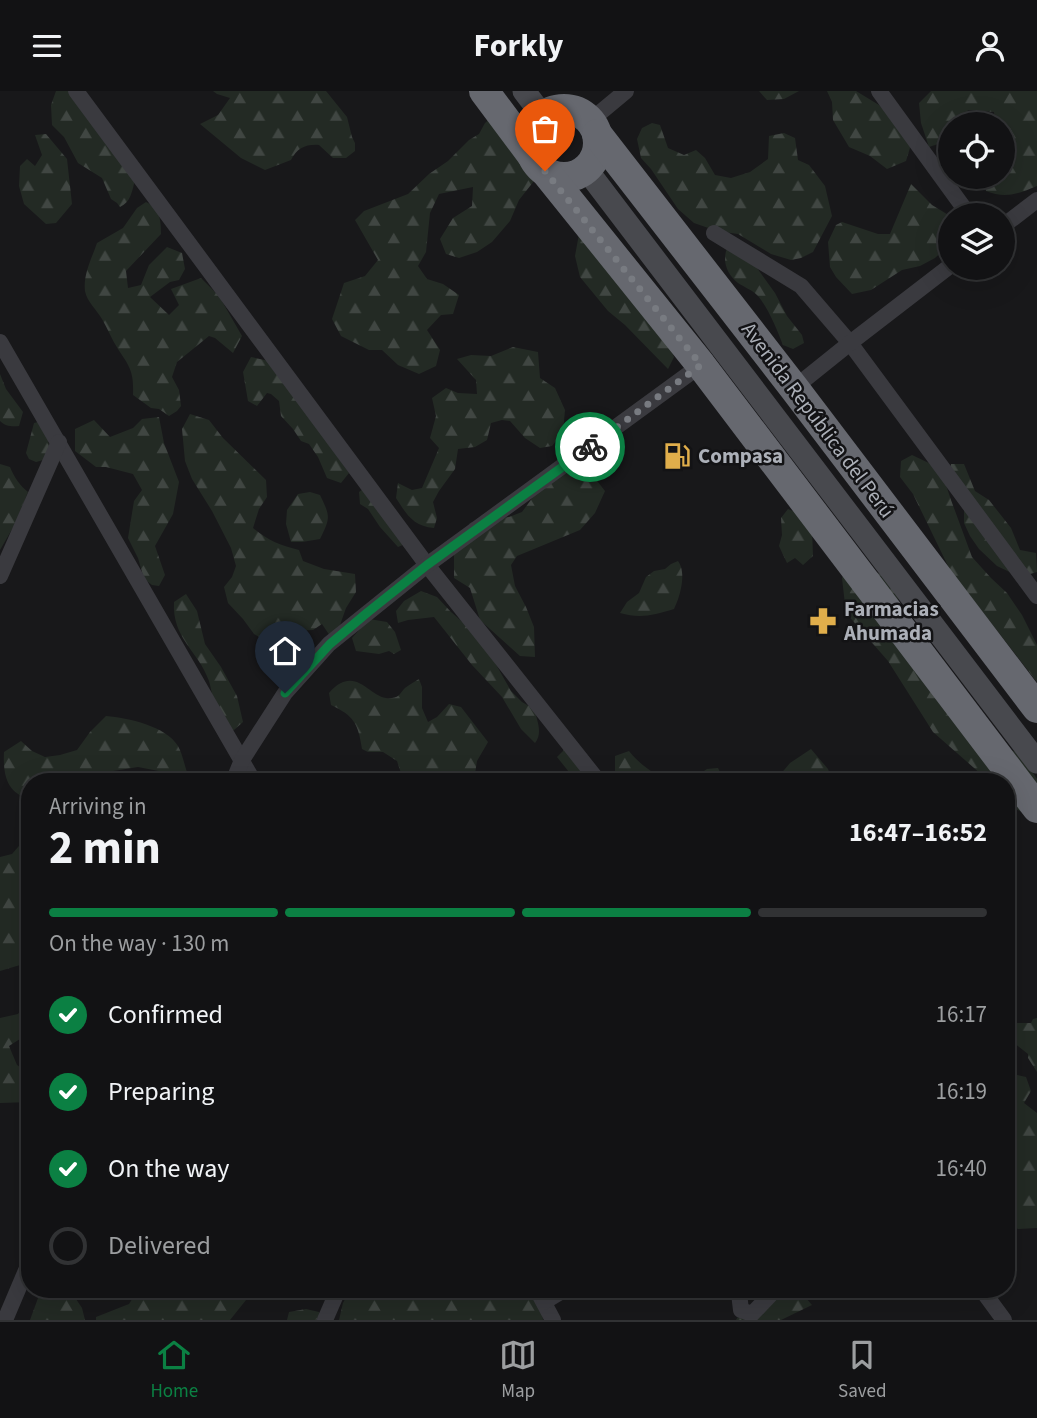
<!DOCTYPE html>
<html lang="en">
<head>
<meta charset="utf-8">
<style>
  body { margin:0; font-family:"Source Sans 3",sans-serif; background:#1b1b1d; color:#f1f3f6; height:100vh; display:flex; flex-direction:column; font-size:26px; white-space:nowrap }
  * { box-sizing:border-box; margin:0 }
  p { font-size:23px; color:#9c9ea0 }
  .icon { flex:none; width:38px; height:38px; fill:none; stroke:currentColor; stroke-width:2; stroke-linecap:round; stroke-linejoin:round }
  .map { position:relative; flex:1; overflow:hidden }
  .details { position:absolute; left:21px; top:682px; width:994px; height:525px; display:flex; flex-direction:column; background:#121214; border-radius:28px; box-shadow:0 7px 28px #0002,0 0 0 2px #313234 }
  .details>* { flex:none }
  .fabs { position:absolute; left:938px; top:21px; display:grid; gap:14px }
  .fabs a { display:grid; place-items:center; width:77px; height:77px; border-radius:50%; background:#121214; box-shadow:0 7px 28px #0002,0 0 0 2px #313234; font-size:35px }
  .pin { position:absolute; display:grid; place-items:center; width:60px; height:60px; color:#fff; margin:-72px -30px; border-radius:50% 50% 50% 0; rotate:-45deg; box-shadow:0 0 7px #0007 }
  .pin .icon { rotate:45deg }
  .courier { position:absolute; display:grid; place-items:center; width:70px; height:70px; margin:-35px; border:5px solid #0b8043; border-radius:50%; background:#fff; color:#222; box-shadow:0 2px 9px #0007 }
  .overview em { font-style:normal; font-weight:700 }
  .overview div { display:flex; flex-direction:column-reverse }
  .overview { display:flex; align-items:center; justify-content:space-between; height:119px; padding:0 28px }
  h1 { font-size:46px; font-weight:700; line-height:52px }
  .bar { display:grid; grid-template-columns:repeat(4,1fr); gap:10px 7px; align-content:center; height:84px; padding:0 28px }
  .bar i { height:9px; border-radius:5px; background:#313234 }
  .bar .active { background:#0b8043 }
  .bar p { grid-column:span 4 }
  ol { padding:0 28px; list-style:none }
  li { display:flex; align-items:center; gap:21px; height:77px }
  li p { margin-inline-start:auto }
  li .icon { padding:7px; border-radius:50%; background:#0b8043; color:#fff; stroke-width:4 }
  li:last-child { color:#9c9ea0 }
  li i { width:38px; height:38px; border:4px solid #313234; border-radius:50% }
  header { display:flex; justify-content:space-between; align-items:center; height:91px; padding:0 28px; background:#121214; font-size:32px; font-weight:700 }
  .dock { display:flex; justify-content:space-around; align-items:center; height:98px; border-top:2px solid #313234; background:#121214; font-size:19px; color:#9c9ea0 }
  .dock a { display:grid; justify-items:center; gap:4px }
  .dock .active { color:#0b8043 }
  .map>svg:first-child { display:block }
  .forest { fill:url(#forest-firs) }
  .lines { fill:none; stroke-linecap:round; stroke-linejoin:round }
  .street { stroke:#3a3a3f; stroke-width:16 }
  .secondary { stroke:#48494e; stroke-width:23 }
  .highway { stroke:#66686f; stroke-width:30 }
  .done { stroke:#787b81; stroke-width:7; stroke-dasharray:0 12.6 }
  .route { stroke:#0b8043; stroke-width:9 }
  .labels { text-anchor:middle; dominant-baseline:central; stroke-width:5; stroke-linejoin:round; paint-order:stroke }
  .street-label { font-size:21px; fill:#acb0b8; stroke:#131315 }
  .poi-label { font-size:21px; font-weight:bold; fill:#acb0b8; stroke:#131315; text-anchor:start }
</style>
</head>
<body>
<header><svg class="icon" aria-label="menu" viewBox="0 0 24 24"><path d="M4 6h16M4 12h16M4 18h16"/></svg>Forkly<svg class="icon" aria-label="person" viewBox="0 0 24 24"><circle cx="12" cy="8" r="4"/><path d="M4 21q1-7 8-7t8 7"/></svg></header>
<div class="map">
<svg width="1037" height="1229" viewBox="0 0 1037 1229">
  <defs>
    <pattern id="forest-firs" width="22" height="20" patternUnits="userSpaceOnUse" patternTransform="scale(1.75)"><rect width="22" height="20" fill="#232a24"/><path d="M5 1l3.5 6h-7zM16 11l3.5 6h-7z" fill="#404642"/></pattern>
  </defs>
  <rect width="100%" height="100%" fill="#18181a"/>
  <g class="forest">
    <path d="M56 0H77L135 89C132 100 131 111 120 116L117 112 111 108 102 87 78 72 64 46 52 34 51 14Z"/>
    <path d="M213 0H326L347 26 352 46 355 52V60L346 67H333L319 54C306 53 297 57 291 69L265 79 241 67 200 33 218 24 230 7 217 3Z"/>
    <polygon points="759,0 799,0 784,8 767,9"/>
    <polygon points="827,0 856,0 879,14 913,47 906,70 887,78 870,65 849,56 833,29 832,11"/>
    <path d="M931 0H1037V95C1018 103 1005 108 986 100L982 86H1003V33H995L994 21 968 19 960 33H950V49L929 56 921 32 919 12Z"/>
    <polygon points="513,18 532,31 540,62 534,90 519,109 510,130 492,151 477,161 459,167 446,163 440,148 453,127 472,115 473,96 439,103 430,122 426,161 418,175 427,188 443,193 459,204 453,223 441,224 427,239 440,259 436,275 419,283 398,274 382,259 369,259 341,245 332,228 344,192 365,185 378,169 355,129 364,120 408,103 429,83 448,70 469,49 479,43 485,32 493,25"/>
    <polygon points="652,32 660,34 668,57 684,64 696,59 705,67 715,84 731,87 750,81 768,68 769,45 784,42 795,47 798,69 809,74 825,95 832,125 813,161 801,167 791,169 771,163 738,143 717,140 694,132 678,118 651,78 641,67 637,48 642,37"/>
    <polygon points="46,43 67,68 72,113 56,132 46,133 24,113 19,95 20,75 27,68 35,75 42,64 35,44"/>
    <polygon points="911,93 932,114 950,125 950,153 935,167 920,175 902,179 871,199 852,203 836,186 830,176 828,151 836,134 842,131 878,143 890,143"/>
    <path d="M146 111C160 118 161 129 161 143L126 180 128 197 141 194 149 174 167 156 182 162 185 178 179 189 170 191 150 206 169 224 179 214 171 198 201 187 219 205 242 245 233 262 215 247 209 245 177 271 172 286 179 299 181 315 177 320 169 325 159 318 151 317 133 304C134 281 130 276 118 258 112 249 108 238 102 228 97 219 87 211 85 200 83 183 92 167 97 152L123 137 137 117Z"/>
    <polygon points="579,143 667,249 674,266 668,278 625,234 608,220 580,186 575,165"/>
    <path d="M727 157 752 170 775 202 787 225 802 244 804 252 793 258 783 254C777 239 768 216 757 204 752 199 744 196 738 192 727 183 722 171 727 157Z"/>
    <path d="M513 256 538 261 540 287 555 297 565 319 563 341 552 355 540 357 525 347 510 330 502 329 491 332 487 349 475 356 458 358 455 378 439 400 433 411 437 427 434 437C413 435 407 424 396 407L398 392 412 399 422 397 439 357 430 347 436 325 432 307 446 297 458 302 477 303 476 289 457 268 471 264 491 265Z"/>
    <polygon points="251,266 269,270 349,382 341,392 327,387 318,366 309,353 301,350 293,338 281,325 279,310 271,303 267,302 257,315 248,310 243,281"/>
    <path d="M0 283 6 298 23 321 19 335C12 336 5 335 0 330Z"/>
    <path d="M190 323 209 329 223 347 266 389 267 406 259 418 253 437C267 449 281 455 299 459L303 470 324 478 355 483 356 501 346 517 340 534 330 545 322 533 313 539 294 540 268 551 254 543 243 528 228 512 224 496 232 486 236 475 231 457 212 420 192 388 185 370 182 338Z"/>
    <polygon points="159,326 164,352 179,391 173,423 155,455 165,484 159,495 152,494 144,488 138,467 128,447 134,410 142,399 133,383 106,376 96,376 75,360 75,338 94,329 110,346 133,337 142,328"/>
    <polygon points="45,329 49,355 47,368 36,371 29,368 26,362 34,332"/>
    <polygon points="912,364 933,374 944,388 951,409 972,466 991,487 1007,502 1022,524 1037,554 1037,591 950,479 913,403 900,386 901,370"/>
    <polygon points="561,368 575,379 594,386 605,400 595,422 580,439 517,465 511,474 515,495 526,516 534,536 535,566 520,565 480,529 470,497 454,487 454,456 470,432 509,426 522,421"/>
    <path d="M0 373 10 376C14 386 20 395 28 401L15 433 0 459Z"/>
    <polygon points="951,373 964,373 975,400 989,409 1011,437 1020,459 1036,462 1037,481 1020,486 997,475 979,458 970,445 964,432 964,413 949,384"/>
    <polygon points="363,398 405,453 398,456 380,436 368,418 360,413 359,401"/>
    <path d="M310 401 320 404C330 425 331 426 320 448L302 451H291L286 433 287 419 298 403Z"/>
    <polygon points="788,418 809,427 812,439 813,465 803,474 795,467 787,472 779,455 782,444 781,427"/>
    <polygon points="852,466 862,470 895,495 900,516 1010,659 1020,662 1037,688 1037,726 1033,727 1014,717 1006,708 1006,691 990,691 933,641 888,570 846,522 842,487"/>
    <path d="M678 470C687 482 680 506 674 518 653 524 641 528 620 522L627 511 639 502 646 486 654 480 665 478 671 473Z"/>
    <path d="M421 500 437 506 451 521 481 547 511 600 522 611 534 618C537 629 543 642 535 652L521 638 502 606 472 574 434 526 408 529 398 532 396 520 404 510Z"/>
    <path d="M186 503 197 520 205 553 221 576 237 605 243 631 234 639 227 641C214 628 214 607 209 590 198 559 172 548 174 511Z"/>
    <polygon points="369,528 387,531 395,541 401,559 394,563 389,560 379,563 356,560 352,547"/>
    <path d="M419 588 422 596V617L428 631 437 626 449 613 461 616 488 651 477 670 474 689 476 691H404L397 670 383 661H368L362 658C358 632 354 625 331 614L329 602C357 570 371 612 392 607 400 606 400 602 405 597 409 594 414 591 419 588Z"/>
    <path d="M106 625C128 627 166 635 178 655 183 664 185 677 189 687L198 691H172L164 681 138 676 107 681 82 687 78 691H30V708C6 702 3 683 4 661L21 650 32 660 45 666 60 664 77 659 90 641Z"/>
    <polygon points="567,656 596,691 577,691 557,666"/>
    <polygon points="811,658 828,678 833,691 774,691 790,672"/>
    <path d="M629 660C641 675 654 683 671 691H622L615 685V665Z"/>
    <polygon points="718,677 725,691 674,691 692,688 707,678"/>
    <polygon points="25,748 30,751 30,871 0,880 0,766 12,763"/>
    <polygon points="30,908 30,939 23,946 9,955 17,974 30,983 30,1011 0,1012 0,927 18,923"/>
    <polygon points="1037,927 1037,981 1028,967 1028,963 1013,951 1011,941 1017,932 1031,932 1033,928"/>
    <polygon points="1013,983 1026,986 1031,1000 1024,1012 1037,1022 1037,1137 1018,1138 1006,1131 1006,992"/>
    <polygon points="41,1199 70,1199 82,1217 85,1229 30,1229"/>
    <polygon points="138,1199 244,1199 246,1209 230,1229 96,1229 96,1226 129,1213"/>
    <polygon points="350,1199 528,1199 540,1210 543,1229 339,1229 343,1212"/>
    <polygon points="796,1199 799,1199 812,1214 781,1229 736,1229 742,1219 781,1206"/>
    <polygon points="306,1218 319,1221 320,1226 316,1229 287,1229 289,1221"/>
  </g>
  <g class="lines">
    <g class="street">
      <polyline points="76,0 427,474 599,691"/>
      <polyline points="879,0 969,124"/>
      <polyline points="590,30 626,0"/>
      <polyline points="1003,135 1037,109"/>
      <polyline points="714,142 801,195 850,252 1037,505"/>
      <polyline points="0,251 254,691"/>
      <polyline points="794,297 850,252 950,175"/>
      <polyline points="0,485 59,351"/>
      <polyline points="233,691 242,669 285,602 329,553 427,474 701,274"/>
      <polyline points="537,1199 553,1229"/>
      <polyline points="743,1199 739,1202 741,1219 752,1223 775,1199"/>
      <polyline points="982,1199 1004,1229"/>
      <polyline points="544,1211 564,1199"/>
      <polyline points="5,1229 30,1170"/>
      <polyline points="325,1229 338,1199"/>
    </g>
    <g class="secondary">
      <polyline points="524,0 543,25"/>
      <polyline points="586,78 1037,671"/>
    </g>
    <g class="highway">
      <polyline points="484,0 531,63"/>
      <circle cx="564" cy="52" r="34"/>
      <polyline points="597,43 794,297 1037,617"/>
      <polyline points="545,80 701,274 1037,717"/>
    </g>
  </g>
  <g class="lines">
    <polyline class="done" points="545,80 701,274 590,356"/>
    <polyline class="route" points="285,602 330,553 368,521 427,474 590,356"/>
  </g>
  <defs>
    <symbol id="fuel-bare" viewBox="-9 -9 18 18"><path d="M-5.5-6h7V0h2V4h1.3V-2.5L3-4.5l.8-.8L6-3V5H2.5V1h-1V6h-7ZM-4.2-4.7v3.2H.2V-4.7Z" fill="#e0ae4b" stroke="#131315" stroke-width="2.5" paint-order="stroke"/></symbol>
    <symbol id="pharmacy-bare" viewBox="-9 -9 18 18"><path d="M-2-6h4v4h4v4h-4v4h-4v-4h-4v-4h4Z" fill="#e0ae4b" stroke="#131315" stroke-width="2.5" paint-order="stroke"/></symbol>
  </defs>
  <g fill-rule="evenodd">
    <use href="#fuel-bare" x="658" y="346" width="38" height="38"/>
    <use href="#pharmacy-bare" x="804" y="511" width="38" height="38"/>
  </g>
  <g class="labels">
    <g class="street-label">
      <text transform="translate(818 329) rotate(53)">Avenida República del Perú</text>
    </g>
    <g class="poi-label">
      <text x="698" y="365">Compasa</text>
      <text x="844" y="518">Farmacias<tspan x="844" dy="24">Ahumada</tspan></text>
    </g>
  </g>
</svg>
<div class="fabs">
<a><svg class="icon" aria-label="locate" viewBox="0 0 24 24"><circle cx="12" cy="12" r="6"/><path d="M12 2v4M12 18v4M2 12h4M18 12h4"/></svg></a>
<a><svg class="icon" aria-label="layers" viewBox="0 0 24 24"><path d="M12 4l9 5-9 5-9-5zM3 14l9 5 9-5"/></svg></a>
</div>
<div class="pin" style="left:545px;top:80px;background:#ea580c"><svg class="icon" aria-label="bag" viewBox="0 0 24 24"><path d="M5 8h14l-1 12H6zM9 8a3 3 0 0 1 6 0"/></svg></div>
<div class="pin" style="left:285px;top:602px;background:#1f2937"><svg class="icon" aria-label="home" viewBox="0 0 24 24"><path d="M3 11l9-7 9 7M6 9v11h12V9"/></svg></div>
<div class="courier" style="left:590px;top:356px"><svg class="icon" aria-label="bike" viewBox="0 0 24 24"><circle cx="6" cy="16" r="4"/><circle cx="18" cy="16" r="4"/><path d="M6 16l4-8h5l3 8M10 8l3 8H6M13 5h3"/></svg></div>
<section class="details">
<div class="overview"><div><h1>2 min</h1><p>Arriving in</p></div><em>16:47–16:52</em></div>
<div class="bar"><i class="active"></i><i class="active"></i><i class="active"></i><i></i><p>On the way · 130 m</p></div>
<ol>
<li><svg class="icon" aria-label="check" viewBox="0 0 24 24"><path d="M5 12l5 5 9-10"/></svg>Confirmed<p>16:17</p></li>
<li><svg class="icon" aria-label="check" viewBox="0 0 24 24"><path d="M5 12l5 5 9-10"/></svg>Preparing<p>16:19</p></li>
<li><svg class="icon" aria-label="check" viewBox="0 0 24 24"><path d="M5 12l5 5 9-10"/></svg>On the way<p>16:40</p></li>
<li><i></i>Delivered</li>
</ol>
</section>
</div>
<nav class="dock">
<a class="active"><svg class="icon" aria-label="home" viewBox="0 0 24 24"><path d="M3 11l9-7 9 7M6 9v11h12V9"/></svg>Home</a>
<a><svg class="icon" aria-label="map" viewBox="0 0 24 24"><path d="M3 6l6-2 6 2 6-2v14l-6 2-6-2-6 2zM9 4v14M15 6v14"/></svg>Map</a>
<a><svg class="icon" aria-label="saved" viewBox="0 0 24 24"><path d="M7 4h10v16l-5-4-5 4z"/></svg>Saved</a>
</nav>
</body>
</html>
